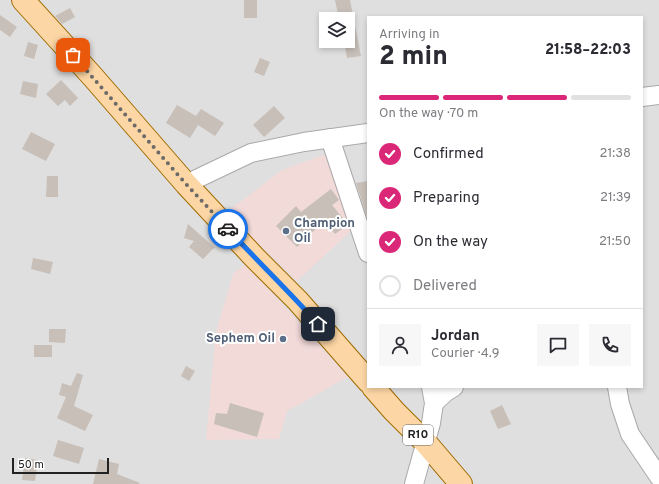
<!DOCTYPE html>
<html lang="en">
<head>
<meta charset="utf-8">
<style>
  body { margin:0; font-family:Overpass,sans-serif; background:#f7f7f7; color:#2b2b33; height:100vh; display:flex; flex-direction:column; font-size:15px; white-space:nowrap }
  * { box-sizing:border-box; margin:0 }
  p { font-size:13px; color:#7c7c81 }
  .icon { flex:none; width:22px; height:22px; fill:none; stroke:currentColor; stroke-width:2; stroke-linecap:round; stroke-linejoin:round }
  .map { position:relative; flex:1; overflow:hidden }
  .drawer { position:absolute; left:367px; top:16px; width:276px; height:372px; display:flex; flex-direction:column; background:#fff; border-radius:0px; box-shadow:0 2px 6px #0003 }
  .drawer>* { flex:none }
  .controls { position:absolute; left:319px; top:12px; display:grid; gap:8px }
  .controls a { display:grid; place-items:center; width:36px; height:36px; border-radius:0px; background:#fff; box-shadow:0 2px 6px #0003; font-size:20px }
  .scale { position:absolute; left:12px; bottom:10px; width:97px; box-sizing:border-box; padding-left:4px; border:2px solid #222; border-top:0; font-size:11px; line-height:14px; white-space:nowrap; color:#222; -webkit-text-stroke:3px #fff; paint-order:stroke }
  .pin { position:absolute; display:grid; place-items:center; width:34px; height:34px; color:#fff; margin:-17px; border-radius:8px; box-shadow:0 2px 6px #0006 }
  .courier { position:absolute; display:grid; place-items:center; width:40px; height:40px; margin:-20px; border:3px solid #1a73e8; border-radius:50%; background:#fff; color:#222; box-shadow:0 1px 5px #0007 }
  .head em { font-style:normal; font-weight:800 }
  .head div { display:flex; flex-direction:column-reverse }
  .head { display:flex; align-items:center; justify-content:space-between; height:68px; padding:0 12px }
  h1 { font-size:26px; font-weight:800; line-height:30px }
  .bar { display:grid; grid-template-columns:repeat(4,1fr); gap:6px 4px; align-content:center; height:48px; padding:0 12px }
  .bar i { height:5px; border-radius:3px; background:#e1e1e2 }
  .bar .on { background:#db2777 }
  .bar p { grid-column:span 4 }
  .line { display:flex; align-items:center; gap:10px; padding:0 12px; border-top:1px solid #e1e1e2 }
  .line div { flex:1 }
  .round { display:grid; place-items:center; flex:none; width:42px; height:42px; border-radius:0px; background:#f7f7f7 }
  ol { padding:0 12px; list-style:none }
  li { display:flex; align-items:center; gap:12px; height:44px }
  li p { margin-inline-start:auto }
  li .icon { padding:4px; border-radius:50%; background:#db2777; color:#fff; stroke-width:4 }
  li:last-child { color:#7c7c81 }
  li i { width:22px; height:22px; border:2px solid #e1e1e2; border-radius:50% }
  .map>svg:first-child { display:block }
  .residential { fill:#e0dfdf; fill-rule:evenodd }
  .commercial { fill:#f2dad9 }
  .building { fill:#c7bfb8 }
  .lines { fill:none; stroke-linecap:round; stroke-linejoin:round }
  .minor-casing { stroke:#a9a9a9; stroke-width:20 }
  .major-casing { stroke:#a06b00; stroke-width:24 }
  .minor { stroke:#fff; stroke-width:18 }
  .major { stroke:#fcd6a4; stroke-width:22 }
  .done { stroke:#6b6a68; stroke-width:4; stroke-dasharray:0 7.2 }
  .route { stroke:#1a73e8; stroke-width:5 }
  .service-dot { fill:#5c6f8a; stroke:#fff; stroke-width:1.5 }
  .labels { text-anchor:middle; dominant-baseline:central; stroke-width:4; stroke-linejoin:round; paint-order:stroke }
  .shield { fill:#fff; stroke:#646464; stroke-width:1 }
  .shield-label { font-size:12px; font-weight:bold; fill:#222 }
  .service-label { font-size:13px; font-weight:bold; fill:#4e5e75; stroke:#fff; text-anchor:start }
</style>
</head>
<body>
<div class="map">
<svg width="659" height="484" viewBox="0 0 659 484">
  <rect width="100%" height="100%" fill="#f2efe9"/>
  <path class="residential" d="M0 0H659V484H0ZM368 17H642V387H368ZM326 19H348V41H326Z"/>
  <g class="commercial">
    <polygon points="329,153 354,228 297,281 226,213 282,170"/>
    <polygon points="246,264 348,377 287,411 279,439 206,440 216,332 233,274"/>
  </g>
  <g class="building">
    <rect x="244" y="0" width="13" height="18"/>
    <polygon points="335,0 350,0 361,56 347,58 344,41 348,41 348,19 339,19"/>
    <polygon points="70,8 75,17 62,24 55,16"/>
    <polygon points="0,15 17,27 10,37 0,30"/>
    <polygon points="28,42 38,45 34,59 24,56"/>
    <polygon points="260,58 270,62 264,76 254,72"/>
    <polygon points="61,80 78,98 70,106 65,100 58,106 46,94"/>
    <polygon points="23,81 38,84 36,98 20,94"/>
    <polygon points="177,105 196,116 201,109 224,123 215,136 198,125 190,138 166,123"/>
    <polygon points="274,106 285,118 264,137 253,125"/>
    <polygon points="31,132 55,144 46,161 22,149"/>
    <polygon points="47,176 58,176 58,197 46,197"/>
    <polygon points="368,181 368,220 356,183"/>
    <polygon points="331,189 339,200 332,205 346,222 346,226 335,234 324,221 297,247 276,226 296,206 301,212"/>
    <polygon points="188,224 215,248 214,248 203,259 189,247 194,241 184,238"/>
    <polygon points="33,258 53,262 50,274 31,269"/>
    <polygon points="49,329 66,329 65,343 49,342"/>
    <rect x="34" y="345" width="18" height="12"/>
    <polygon points="186,366 195,371 189,381 181,376"/>
    <polygon points="77,373 83,375 74,406 93,415 85,431 57,418 66,397 59,395 62,383 71,386"/>
    <polygon points="230,403 264,413 257,437 214,424 216,413 227,414"/>
    <polygon points="502,405 511,424 498,429 490,411"/>
    <polygon points="58,440 84,448 79,464 53,456"/>
    <polygon points="25,458 38,460 35,481 22,480"/>
    <polygon points="99,459 119,464 117,474 140,483 139,484 93,484"/>
  </g>
  <g class="lines">
    <defs>
      <g id="minor">
        <polyline points="642,97 659,95"/>
        <polyline points="330,138 368,253"/>
        <polyline points="186,184 251,153 304,142 368,133"/>
        <polyline points="617,387 620,404 630,434 659,477"/>
        <polyline points="434,403 446,392 454,387"/>
        <polyline points="414,484 431,423 434,403 431,387"/>
      </g>
      <g id="major">
        <polyline points="23,0 93,77 186,184 255,258 298,301 368,381"/>
        <polyline points="373,387 394,411 426,443 461,484"/>
      </g>
    </defs>
    <use href="#minor" class="minor-casing"/>
    <use href="#major" class="major-casing"/>
    <use href="#minor" class="minor"/>
    <use href="#major" class="major"/>
  </g>
  <g class="lines">
    <polyline class="done" points="73,55 186,184 228,229"/>
    <path class="route" d="M228 229C257 261 289 291 318 324"/>
  </g>
  <g class="service-dot">
    <circle cx="286" cy="231" r="4"/>
    <circle cx="283" cy="339" r="4"/>
  </g>
  <g class="labels">
    <rect class="shield" x="403" y="425" width="30" height="20" rx="3"/>
    <g class="shield-label">
      <text x="418" y="435">R10</text>
    </g>
    <g class="service-label">
      <text x="294" y="224">Champion<tspan x="294" dy="15">Oil</tspan></text>
      <text x="275" y="339" text-anchor="end">Sephem Oil</text>
    </g>
  </g>
</svg>
<div class="controls">
<a><svg class="icon" aria-label="layers" viewBox="0 0 24 24"><path d="M12 4l9 5-9 5-9-5zM3 14l9 5 9-5"/></svg></a>
</div>
<div class="scale">50 m</div>
<div class="pin" style="left:73px;top:55px;background:#ea580c"><svg class="icon" aria-label="bag" viewBox="0 0 24 24"><path d="M5 8h14l-1 12H6zM9 8a3 3 0 0 1 6 0"/></svg></div>
<div class="pin" style="left:318px;top:324px;background:#1f2937"><svg class="icon" aria-label="home" viewBox="0 0 24 24"><path d="M3 11l9-7 9 7M6 9v11h12V9"/></svg></div>
<div class="courier" style="left:228px;top:229px"><svg class="icon" aria-label="car" viewBox="0 0 24 24"><path d="M5 17H2v-5l4-1 3-4h7l3 4 3 1v5h-3M9 17h6M6 11h13"/><circle cx="7" cy="17" r="2"/><circle cx="17" cy="17" r="2"/></svg></div>
<section class="drawer">
<div class="head"><div><h1>2 min</h1><p>Arriving in</p></div><em>21:58–22:03</em></div>
<div class="bar"><i class="on"></i><i class="on"></i><i class="on"></i><i></i><p>On the way · 70 m</p></div>
<ol>
<li><svg class="icon" aria-label="check" viewBox="0 0 24 24"><path d="M5 12l5 5 9-10"/></svg>Confirmed<p>21:38</p></li>
<li><svg class="icon" aria-label="check" viewBox="0 0 24 24"><path d="M5 12l5 5 9-10"/></svg>Preparing<p>21:39</p></li>
<li><svg class="icon" aria-label="check" viewBox="0 0 24 24"><path d="M5 12l5 5 9-10"/></svg>On the way<p>21:50</p></li>
<li><i></i>Delivered</li>
</ol>
<div class="line" style="height:72px"><a class="round"><svg class="icon" aria-label="person" viewBox="0 0 24 24"><circle cx="12" cy="8" r="4"/><path d="M4 21q1-7 8-7t8 7"/></svg></a><div><b>Jordan</b><p>Courier · 4.9</p></div><a class="round"><svg class="icon" aria-label="chat" viewBox="0 0 24 24"><path d="M4 5h16v11H9l-5 4z"/></svg></a><a class="round"><svg class="icon" aria-label="phone" viewBox="0 0 24 24"><path d="M5 4h4l2 5-3 2q2 4 5 5l2-3 5 2v4C11 20 4 13 5 4z"/></svg></a></div>
</section>
</div>
</body>
</html>
